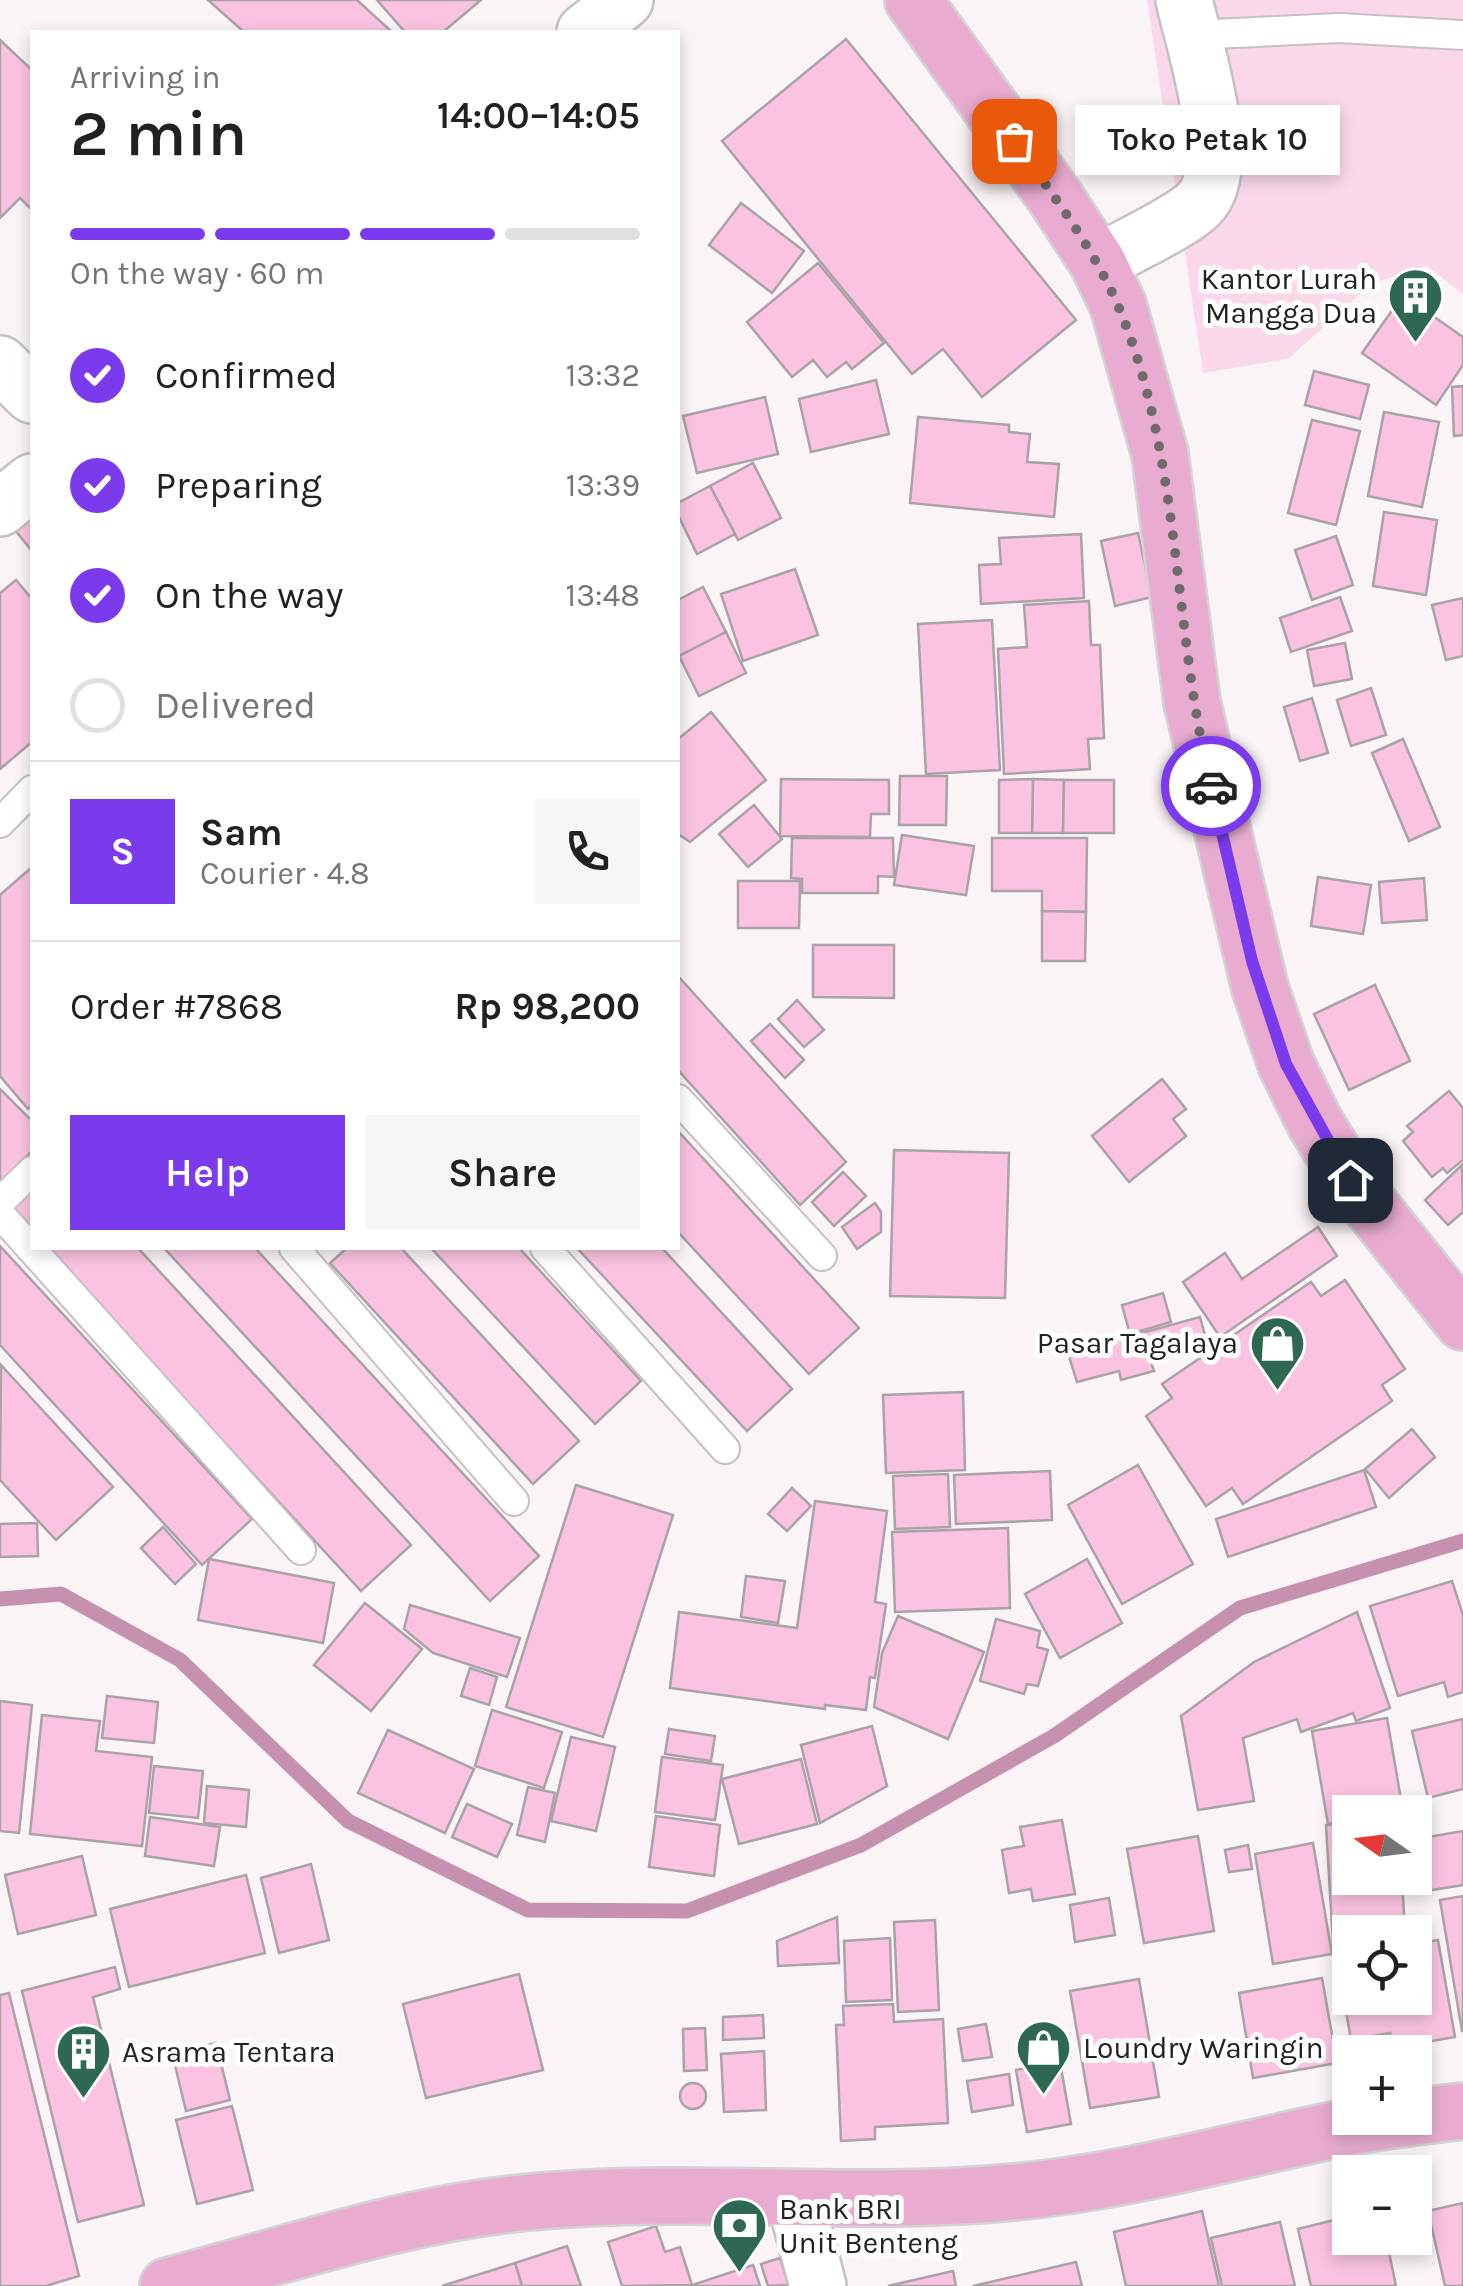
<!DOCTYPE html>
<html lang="en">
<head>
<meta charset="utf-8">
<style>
  body { margin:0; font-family:Karla,sans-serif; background:#f6f6f6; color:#202124; height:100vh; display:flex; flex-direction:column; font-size:38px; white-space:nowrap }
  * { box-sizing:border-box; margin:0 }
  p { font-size:32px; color:#757577 }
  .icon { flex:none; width:55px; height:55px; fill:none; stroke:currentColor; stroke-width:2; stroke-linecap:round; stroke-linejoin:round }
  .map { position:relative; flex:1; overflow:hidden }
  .panel { position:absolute; left:30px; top:30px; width:650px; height:1220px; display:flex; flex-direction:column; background:#fff; border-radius:0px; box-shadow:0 5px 15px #0003 }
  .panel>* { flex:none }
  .needle { width:65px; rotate:284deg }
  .controls { position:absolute; left:1332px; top:1795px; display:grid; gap:20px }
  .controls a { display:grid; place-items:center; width:100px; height:100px; border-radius:0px; background:#fff; box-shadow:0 5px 15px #0003; font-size:50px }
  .pin { position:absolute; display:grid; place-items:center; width:85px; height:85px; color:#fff; margin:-42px; border-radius:20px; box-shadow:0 5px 15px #0006 }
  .courier { position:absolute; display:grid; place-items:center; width:100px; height:100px; margin:-50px; border:8px solid #7c3aed; border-radius:50%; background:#fff; color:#222; box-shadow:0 2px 12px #0007 }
  .bubble { position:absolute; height:70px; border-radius:0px; background:#fff; box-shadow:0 5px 15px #0003; font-size:32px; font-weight:600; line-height:70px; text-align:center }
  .overview em { font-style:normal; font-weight:600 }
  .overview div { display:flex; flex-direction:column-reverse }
  .overview { display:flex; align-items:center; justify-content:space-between; height:170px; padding:0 40px }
  h1 { font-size:65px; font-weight:600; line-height:75px }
  .bar { display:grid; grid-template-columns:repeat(4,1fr); gap:15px 10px; align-content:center; height:120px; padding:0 40px }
  .bar i { height:12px; border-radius:8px; background:#e0e0e0 }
  .bar .current { background:#7c3aed }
  .bar p { grid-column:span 4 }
  .line { display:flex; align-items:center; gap:25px; padding:0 40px; border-top:2px solid #e0e0e0 }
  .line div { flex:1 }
  .round { display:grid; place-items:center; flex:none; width:105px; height:105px; border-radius:0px; background:#f6f6f6 }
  ol { padding:0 40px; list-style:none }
  li { display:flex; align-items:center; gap:30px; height:110px }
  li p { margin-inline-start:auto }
  li .icon { padding:10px; border-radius:50%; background:#7c3aed; color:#fff; stroke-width:4 }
  li:last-child { color:#757577 }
  li i { width:55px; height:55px; border:5px solid #e0e0e0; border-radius:50% }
  .cta { display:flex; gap:20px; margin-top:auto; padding:20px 40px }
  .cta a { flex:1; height:115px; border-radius:0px; background:#7c3aed; color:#fff; font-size:40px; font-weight:600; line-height:115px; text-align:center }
  .cta a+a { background:#f6f6f6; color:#202124 }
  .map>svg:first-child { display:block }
  .green { fill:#fad7e9 }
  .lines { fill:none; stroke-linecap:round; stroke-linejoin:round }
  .stream { stroke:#c691ae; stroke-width:15 }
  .building { fill:#fbc3e1; stroke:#a9a2a6; stroke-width:2.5 }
  .lane-casing { stroke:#c7c0c3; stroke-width:32 }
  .street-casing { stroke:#c7c0c3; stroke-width:60 }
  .primary-casing { stroke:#d3d3d3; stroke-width:60 }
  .lane { stroke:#fff; stroke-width:28 }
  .street { stroke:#fff; stroke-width:55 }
  .primary { stroke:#e9acd0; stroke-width:55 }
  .done { stroke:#6f6b6d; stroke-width:10; stroke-dasharray:0 18 }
  .route { stroke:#7c3aed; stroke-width:12 }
  .labels { text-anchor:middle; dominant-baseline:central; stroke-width:10; stroke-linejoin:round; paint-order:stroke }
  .poi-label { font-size:30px; fill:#242123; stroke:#fff; text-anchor:start }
</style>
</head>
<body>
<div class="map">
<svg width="1463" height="2286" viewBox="0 0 1463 2286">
  <rect width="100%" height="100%" fill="#fbf4f7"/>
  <polygon class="green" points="1147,0 1463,0 1463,294 1427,266 1371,284 1288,359 1203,373"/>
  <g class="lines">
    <polyline class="stream" points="0,1599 61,1594 180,1660 348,1821 528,1910 687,1911 861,1845 1054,1736 1240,1608 1463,1541"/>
  </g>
  <g class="building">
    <polygon points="208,0 357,0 392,32 244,32"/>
    <polygon points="377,0 481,0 443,32 405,32"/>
    <polygon points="846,39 1076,320 982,397 943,349 912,374 722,141"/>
    <polygon points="0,40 32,70 32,210 20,198 0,218"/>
    <polygon points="741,203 804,251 772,293 709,245"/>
    <polygon points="818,263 884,343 852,369 846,362 827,377 813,360 792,377 747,322"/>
    <polygon points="1403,295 1463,337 1463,365 1436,405 1362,353"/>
    <polygon points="1314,371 1369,385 1360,419 1305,405"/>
    <polygon points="876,380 889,434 811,452 799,399"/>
    <polygon points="1463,386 1463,435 1454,436 1452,387"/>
    <polygon points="765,397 778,454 697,473 683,416"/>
    <polygon points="1384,412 1439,422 1422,507 1368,496"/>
    <polygon points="918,417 1009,425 1009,432 1030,434 1027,462 1059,464 1054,517 910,503"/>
    <polygon points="1312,420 1360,431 1336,525 1288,513"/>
    <polygon points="753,463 781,518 738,540 710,486"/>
    <polygon points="710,486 735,534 697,554 678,515 678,503"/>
    <polygon points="1384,512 1437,520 1426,595 1373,586"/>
    <polygon points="32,513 32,551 14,529"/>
    <polygon points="1138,533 1152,597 1115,606 1101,541"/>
    <polygon points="1081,534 1084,598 981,604 979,565 1001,564 999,538"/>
    <polygon points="1336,536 1353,585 1312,600 1295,550"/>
    <polygon points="795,569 818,635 743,661 721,594"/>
    <polygon points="16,580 32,599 32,742 0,769 0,593"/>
    <polygon points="703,587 726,632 678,657 678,600"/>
    <polygon points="1340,597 1352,631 1291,652 1280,618"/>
    <polygon points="1463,598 1463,656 1446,660 1432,605"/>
    <polygon points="1089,601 1091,645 1100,645 1104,738 1088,739 1090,769 1004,774 998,649 1027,647 1024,605"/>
    <polygon points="992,620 1000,770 926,774 918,624"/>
    <polygon points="726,632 746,673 699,696 679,656"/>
    <polygon points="1345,643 1352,679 1314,686 1307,650"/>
    <polygon points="1371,688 1386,735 1351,746 1337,700"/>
    <polygon points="1312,698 1328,753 1300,761 1284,707"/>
    <polygon points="711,712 766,780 690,842 678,834 678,739"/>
    <polygon points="1403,739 1440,827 1409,841 1372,753"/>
    <polygon points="900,776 947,776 946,825 899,825"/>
    <polygon points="781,779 889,780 889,814 871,814 870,837 780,836"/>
    <polygon points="1033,779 1064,780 1063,833 1032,833"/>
    <polygon points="1033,779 1032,833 999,833 999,780"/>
    <polygon points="1064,780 1114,780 1114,833 1063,833"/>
    <polygon points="754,805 782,839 748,867 719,834"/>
    <polygon points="902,835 974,846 966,895 894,885"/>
    <polygon points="792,838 893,838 894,877 878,876 878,893 802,893 802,879 791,878"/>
    <polygon points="992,838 1087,838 1086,912 1042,911 1042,891 992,891"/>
    <polygon points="32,867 32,1105 28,1109 0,1076 0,895"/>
    <polygon points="1318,877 1371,885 1363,934 1311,926"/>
    <polygon points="1424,878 1427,920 1382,923 1379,882"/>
    <polygon points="738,881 800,881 799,928 738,928"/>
    <polygon points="1042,911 1086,912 1085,961 1042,961"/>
    <polygon points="813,945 894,945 894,998 813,997"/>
    <polygon points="678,976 846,1162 800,1205 678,1070"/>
    <polygon points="1375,985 1410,1061 1349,1090 1314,1014"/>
    <polygon points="797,1000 824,1030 804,1047 778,1019"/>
    <polygon points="770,1024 804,1060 785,1078 751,1041"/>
    <polygon points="1162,1079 1186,1109 1173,1119 1186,1136 1129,1182 1092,1136"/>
    <polygon points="0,1089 32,1121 32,1151 0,1183"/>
    <polygon points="1449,1091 1463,1108 1463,1160 1447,1173 1443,1168 1432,1177 1403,1141 1413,1132 1407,1126"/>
    <polygon points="678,1131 859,1328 809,1374 678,1232"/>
    <polygon points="894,1150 1009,1153 1005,1298 890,1296"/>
    <polygon points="1462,1165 1463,1212 1448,1225 1425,1200"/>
    <polygon points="843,1172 866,1196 834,1226 812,1202"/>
    <polygon points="32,1183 32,1233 7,1206"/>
    <polygon points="875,1203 881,1212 881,1232 857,1249 842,1227"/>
    <polygon points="1318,1227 1337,1256 1220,1337 1183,1282 1225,1253 1242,1279"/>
    <polygon points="0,1246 252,1519 202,1565 0,1345"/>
    <polygon points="45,1248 138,1248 411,1545 361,1591"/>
    <polygon points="164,1248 255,1248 539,1556 490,1601"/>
    <polygon points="347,1248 401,1248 579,1441 533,1484 330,1263"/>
    <polygon points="431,1248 519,1248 641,1381 595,1424"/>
    <polygon points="577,1248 662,1248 792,1389 747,1431"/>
    <polygon points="1345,1280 1405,1369 1382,1385 1392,1401 1243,1504 1232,1488 1206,1506 1146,1416 1172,1398 1162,1384 1311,1282 1321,1296"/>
    <polygon points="1163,1293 1171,1322 1130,1334 1122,1305"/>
    <polygon points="1200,1317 1208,1346 1151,1362 1154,1371 1121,1380 1119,1371 1077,1382 1068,1353"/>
    <polygon points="1,1365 113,1487 56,1540 0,1480"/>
    <polygon points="963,1392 965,1470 886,1473 883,1395"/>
    <polygon points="1412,1429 1435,1457 1389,1498 1365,1469"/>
    <polygon points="1138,1465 1193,1564 1122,1604 1068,1505"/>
    <polygon points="1364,1470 1376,1507 1228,1557 1216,1519"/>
    <polygon points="1050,1471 1052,1520 956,1524 954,1475"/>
    <polygon points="948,1474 950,1527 895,1529 893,1476"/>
    <polygon points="576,1485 673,1515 603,1737 506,1707"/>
    <polygon points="792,1488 811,1506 787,1531 768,1514"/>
    <polygon points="815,1501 887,1511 875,1602 886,1604 875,1678 870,1677 866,1710 825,1705 825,1709 670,1688 679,1612 797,1628"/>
    <polygon points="37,1523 38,1556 0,1557 0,1524"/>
    <polygon points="163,1527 196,1564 175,1584 141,1548"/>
    <polygon points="1008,1528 1010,1608 895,1612 892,1532"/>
    <polygon points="209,1559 334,1583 323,1643 198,1620"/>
    <polygon points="1087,1559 1122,1623 1060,1658 1025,1594"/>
    <polygon points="746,1576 785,1581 778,1623 741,1617"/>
    <polygon points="1452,1581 1463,1615 1463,1692 1448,1697 1444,1682 1398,1696 1370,1606"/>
    <polygon points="365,1603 422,1649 371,1711 314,1665"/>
    <polygon points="410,1605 520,1638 507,1677 433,1653 404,1629"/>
    <polygon points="1357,1612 1390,1708 1356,1721 1353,1713 1301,1732 1297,1719 1243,1738 1254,1801 1198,1810 1181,1716 1254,1662"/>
    <polygon points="898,1616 984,1652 948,1739 874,1707 882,1653"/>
    <polygon points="996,1619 1040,1631 1037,1647 1048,1650 1038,1686 1027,1684 1024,1694 980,1681"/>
    <polygon points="470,1668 497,1677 489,1705 461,1696"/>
    <polygon points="107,1696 158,1702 154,1743 102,1738"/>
    <polygon points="0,1701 32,1705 19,1833 0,1831"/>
    <polygon points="492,1710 562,1732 544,1788 475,1766"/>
    <polygon points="42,1715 100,1721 96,1751 152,1757 142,1846 30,1834"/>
    <polygon points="1387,1718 1403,1811 1350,1812 1350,1820 1328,1824 1312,1731"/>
    <polygon points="1463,1719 1463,1789 1428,1798 1412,1731"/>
    <polygon points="872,1726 887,1786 820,1823 801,1745"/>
    <polygon points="669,1729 715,1736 711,1761 665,1754"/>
    <polygon points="388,1730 474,1769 445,1833 358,1793"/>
    <polygon points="571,1737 615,1747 596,1831 551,1821"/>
    <polygon points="662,1757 723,1765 715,1820 655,1812"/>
    <polygon points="801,1759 817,1824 739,1844 722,1779"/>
    <polygon points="154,1766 203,1771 198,1818 149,1813"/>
    <polygon points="207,1786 249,1790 246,1827 204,1823"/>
    <polygon points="528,1787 555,1793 545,1842 517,1835"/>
    <polygon points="467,1804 512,1824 497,1857 452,1837"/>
    <polygon points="656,1816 720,1825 714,1876 649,1867"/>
    <polygon points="150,1817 220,1827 214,1866 145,1856"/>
    <polygon points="1062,1820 1075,1894 1033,1901 1031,1889 1009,1893 1002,1850 1024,1846 1020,1827"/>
    <polygon points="1350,1824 1350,1878 1402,1878 1405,1932 1350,1932 1350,1943 1333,1944 1326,1825"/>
    <polygon points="1463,1831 1463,1885 1426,1891 1417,1839"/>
    <polygon points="1198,1836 1214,1931 1144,1943 1127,1849"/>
    <polygon points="1313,1843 1332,1954 1273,1964 1255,1854"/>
    <polygon points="1248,1845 1252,1869 1229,1872 1225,1850"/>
    <polygon points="82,1856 96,1915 18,1934 5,1875"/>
    <polygon points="311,1864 329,1940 279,1953 261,1878"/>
    <polygon points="246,1875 265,1953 129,1987 110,1909"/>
    <polygon points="1463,1896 1463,2031 1462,2031 1440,1900"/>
    <polygon points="1109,1898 1115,1935 1075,1942 1070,1905"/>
    <polygon points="837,1917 839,1963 778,1966 777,1941"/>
    <polygon points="935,1920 939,2010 898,2012 894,1922"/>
    <polygon points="890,1938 892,2000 846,2002 844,1941"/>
    <polygon points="1438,1940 1455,2037 1392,2048 1390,2033 1351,2040 1337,1958 1350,1955 1350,1998 1415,1998 1415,1944"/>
    <polygon points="115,1967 120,1989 93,1997 144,2205 78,2222 22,1991"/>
    <polygon points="519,1974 543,2070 426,2098 403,2004"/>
    <polygon points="1322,1978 1337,2063 1253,2078 1239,1993"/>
    <polygon points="1139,1979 1159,2097 1090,2108 1070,1991"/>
    <polygon points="9,1993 79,2276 46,2286 0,2286 0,1995"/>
    <polygon points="893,2004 894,2022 943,2019 948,2123 875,2127 875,2139 841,2141 836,2025 844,2025 843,2006"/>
    <polygon points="763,2015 764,2038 723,2040 723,2017"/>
    <polygon points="986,2024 992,2057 963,2061 958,2029"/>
    <polygon points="705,2028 707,2070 684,2071 683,2029"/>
    <polygon points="216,2043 230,2100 186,2111 172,2053"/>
    <polygon points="764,2051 766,2110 724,2112 721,2054"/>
    <polygon points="1060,2062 1071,2124 1027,2132 1016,2070"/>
    <polygon points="1009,2074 1013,2105 972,2112 967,2081"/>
    <circle cx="693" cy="2096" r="13"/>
    <polygon points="232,2106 253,2190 197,2204 176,2120"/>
    <polygon points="1463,2203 1463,2286 1445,2286 1428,2211"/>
    <polygon points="1202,2211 1219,2286 1126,2286 1114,2232"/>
    <polygon points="1350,2216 1350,2238 1386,2238 1396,2286 1311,2286 1298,2229"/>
    <polygon points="1280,2222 1295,2286 1222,2286 1211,2238"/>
    <polygon points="656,2226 665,2252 680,2247 692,2285 622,2286 608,2242"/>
    <polygon points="567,2246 581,2286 522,2286 515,2263"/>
    <polygon points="780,2258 789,2285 768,2286 761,2264"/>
    <polygon points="1076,2262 1082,2286 973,2286"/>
    <polygon points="515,2263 522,2286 442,2286"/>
    <polygon points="753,2265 760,2286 693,2286 692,2285"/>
    <polygon points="953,2271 956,2286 888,2286"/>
  </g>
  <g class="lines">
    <defs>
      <g id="lane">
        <polyline points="1192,35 1339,28 1463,35"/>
        <polyline points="0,823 32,790"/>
        <polyline points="678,1099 822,1256"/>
        <polyline points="0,1202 32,1171"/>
        <polyline points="0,1214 301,1550"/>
        <polyline points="294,1248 514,1501"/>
        <polyline points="545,1248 725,1449"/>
      </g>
      <g id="street">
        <polyline points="585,32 625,0"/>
        <path d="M1098 263C1124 248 1180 223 1199 204 1236 168 1194 45 1184 0"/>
        <polyline points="0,364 32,395"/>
        <polyline points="0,508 32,482"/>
        <polyline points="795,2199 818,2286"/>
      </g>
      <g id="primary">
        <polyline points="913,0 1055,197 1098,263 1118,305 1160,454 1192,702 1260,988 1286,1064 1314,1121 1350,1180 1463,1322"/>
        <path d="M168 2286C284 2256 401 2215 520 2203 681 2186 842 2207 1003 2193 1118 2184 1231 2151 1344 2128 1383 2120 1423 2116 1463 2111"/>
      </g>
    </defs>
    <use href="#lane" class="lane-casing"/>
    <use href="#street" class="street-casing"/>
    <use href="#primary" class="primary-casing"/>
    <use href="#lane" class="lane"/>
    <use href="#street" class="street"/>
    <use href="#primary" class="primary"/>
  </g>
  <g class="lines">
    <path class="done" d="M1014 141C1051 192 1090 243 1116 301 1182 452 1172 627 1211 786"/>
    <polyline class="route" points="1211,786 1252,961 1286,1064 1350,1180"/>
  </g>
  <defs>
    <symbol id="building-pin" viewBox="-11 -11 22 30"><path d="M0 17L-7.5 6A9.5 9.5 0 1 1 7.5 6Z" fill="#2e6852" stroke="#fff"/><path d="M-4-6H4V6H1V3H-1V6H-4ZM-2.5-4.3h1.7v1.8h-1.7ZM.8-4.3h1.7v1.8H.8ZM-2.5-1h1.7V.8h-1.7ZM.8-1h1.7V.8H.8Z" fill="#fff"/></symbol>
    <symbol id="shop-pin" viewBox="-11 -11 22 30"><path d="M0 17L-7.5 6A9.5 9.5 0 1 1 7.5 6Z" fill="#2e6852" stroke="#fff"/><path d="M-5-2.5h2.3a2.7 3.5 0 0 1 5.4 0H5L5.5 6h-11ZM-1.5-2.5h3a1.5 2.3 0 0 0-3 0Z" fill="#fff"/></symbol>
    <symbol id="bank-pin" viewBox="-11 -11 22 30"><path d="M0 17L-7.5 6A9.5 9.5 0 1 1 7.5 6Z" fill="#2e6852" stroke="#fff"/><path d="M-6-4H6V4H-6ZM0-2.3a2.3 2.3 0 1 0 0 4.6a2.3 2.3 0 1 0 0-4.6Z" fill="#fff"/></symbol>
  </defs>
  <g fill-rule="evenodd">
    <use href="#building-pin" x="1384" y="264" width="63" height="86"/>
    <use href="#shop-pin" x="1246" y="1312" width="63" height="86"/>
    <use href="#shop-pin" x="1012" y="2016" width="63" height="86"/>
    <use href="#building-pin" x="52" y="2020" width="63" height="86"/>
    <use href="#bank-pin" x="708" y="2194" width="63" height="86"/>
  </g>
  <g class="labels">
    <g class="poi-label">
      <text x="1377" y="279" text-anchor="end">Kantor Lurah<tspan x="1377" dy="34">Mangga Dua</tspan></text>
      <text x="1238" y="1343" text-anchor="end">Pasar Tagalaya</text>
      <text x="1083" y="2048">Loundry Waringin</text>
      <text x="122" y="2052">Asrama Tentara</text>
      <text x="779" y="2209">Bank BRI<tspan x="779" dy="34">Unit Benteng</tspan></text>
    </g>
  </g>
</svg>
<div class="controls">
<a><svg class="needle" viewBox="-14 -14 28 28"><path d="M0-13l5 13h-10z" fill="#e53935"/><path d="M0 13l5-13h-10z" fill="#757577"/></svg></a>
<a><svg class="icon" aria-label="locate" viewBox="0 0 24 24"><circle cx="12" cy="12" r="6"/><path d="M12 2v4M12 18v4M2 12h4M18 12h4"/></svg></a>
<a>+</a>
<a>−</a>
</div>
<div class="pin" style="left:1014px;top:141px;background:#ea580c"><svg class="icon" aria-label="bag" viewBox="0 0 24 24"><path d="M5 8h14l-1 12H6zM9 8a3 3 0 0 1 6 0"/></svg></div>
<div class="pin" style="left:1350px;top:1180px;background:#1f2937"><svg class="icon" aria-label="home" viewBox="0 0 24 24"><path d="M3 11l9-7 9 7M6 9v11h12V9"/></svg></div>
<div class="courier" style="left:1211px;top:786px"><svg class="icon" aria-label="car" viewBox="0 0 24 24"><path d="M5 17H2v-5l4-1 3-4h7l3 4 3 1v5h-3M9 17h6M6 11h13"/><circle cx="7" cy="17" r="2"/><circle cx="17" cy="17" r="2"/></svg></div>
<div class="bubble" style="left:1075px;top:105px;width:265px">Toko Petak 10</div>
<section class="panel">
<div class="overview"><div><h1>2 min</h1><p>Arriving in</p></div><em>14:00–14:05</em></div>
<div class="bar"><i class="current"></i><i class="current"></i><i class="current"></i><i></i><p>On the way · 60 m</p></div>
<ol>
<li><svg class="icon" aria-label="check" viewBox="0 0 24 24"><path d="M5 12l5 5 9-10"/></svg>Confirmed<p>13:32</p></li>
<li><svg class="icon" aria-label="check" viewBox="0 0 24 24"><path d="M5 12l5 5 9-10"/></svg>Preparing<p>13:39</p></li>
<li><svg class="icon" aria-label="check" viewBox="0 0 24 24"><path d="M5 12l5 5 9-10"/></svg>On the way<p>13:48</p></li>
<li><i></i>Delivered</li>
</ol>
<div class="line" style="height:180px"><b class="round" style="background:#7c3aed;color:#fff">S</b><div><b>Sam</b><p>Courier · 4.8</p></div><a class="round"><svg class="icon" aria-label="phone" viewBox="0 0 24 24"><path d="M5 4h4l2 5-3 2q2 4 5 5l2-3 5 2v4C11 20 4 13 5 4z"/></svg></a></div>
<div class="line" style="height:130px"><div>Order #7868</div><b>Rp 98,200</b></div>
<div class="cta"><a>Help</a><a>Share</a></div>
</section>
</div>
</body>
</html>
